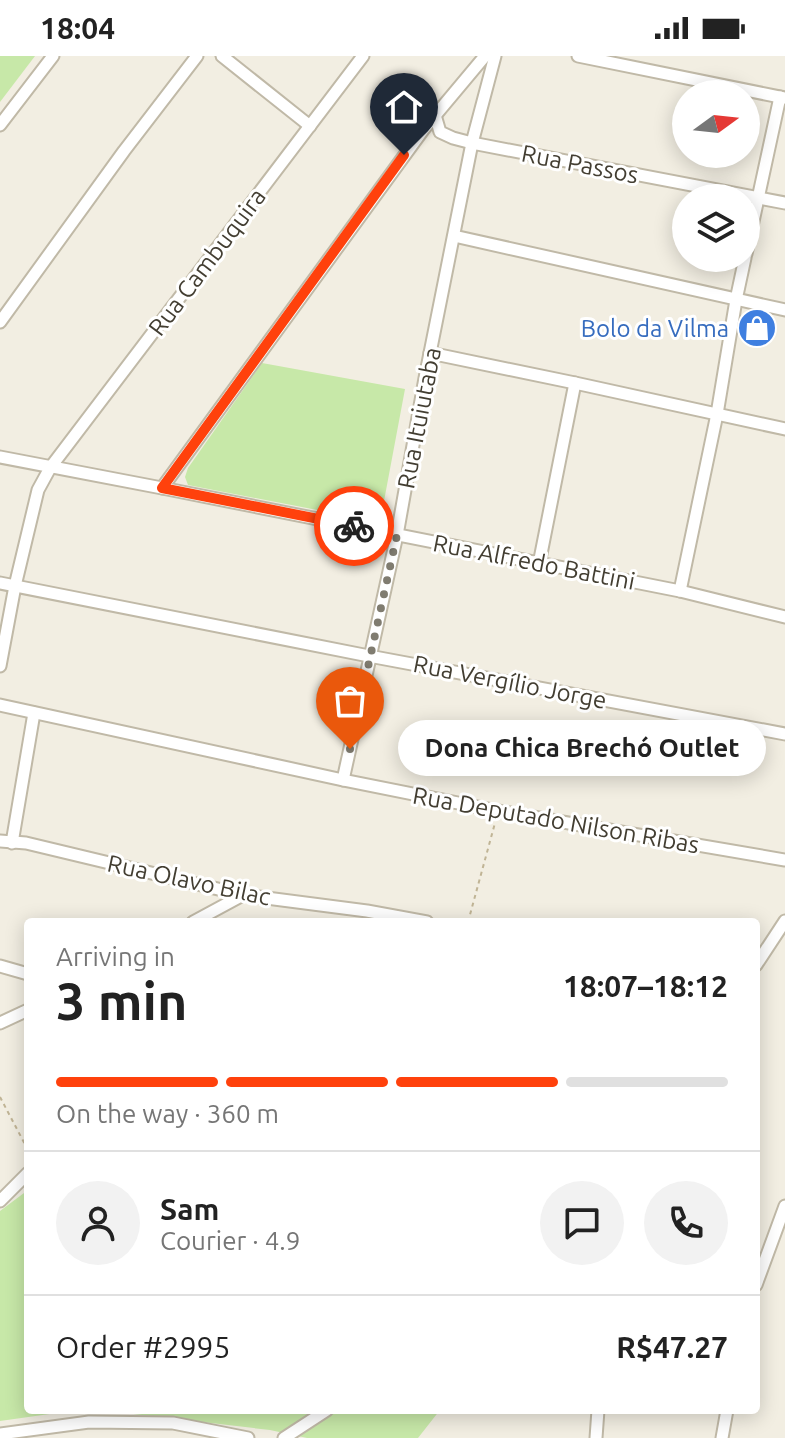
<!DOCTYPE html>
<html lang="en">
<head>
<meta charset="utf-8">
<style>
  body { margin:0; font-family:Ubuntu,sans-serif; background:#f2f2f2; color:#222; height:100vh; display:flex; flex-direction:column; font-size:30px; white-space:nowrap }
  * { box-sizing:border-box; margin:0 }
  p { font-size:26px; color:#767676 }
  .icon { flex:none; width:44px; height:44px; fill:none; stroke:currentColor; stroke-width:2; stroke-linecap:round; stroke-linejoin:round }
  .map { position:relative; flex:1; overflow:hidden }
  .panel { position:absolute; left:24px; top:862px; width:736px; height:496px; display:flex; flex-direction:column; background:#fff; border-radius:8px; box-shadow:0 4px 20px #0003 }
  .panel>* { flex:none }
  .needle { width:52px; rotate:75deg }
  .controls { position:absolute; left:672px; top:24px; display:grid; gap:16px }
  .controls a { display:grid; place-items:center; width:88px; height:88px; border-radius:50%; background:#fff; box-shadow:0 4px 20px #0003; font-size:40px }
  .pin { position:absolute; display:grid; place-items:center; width:68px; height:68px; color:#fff; margin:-82px -34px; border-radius:50% 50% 50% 0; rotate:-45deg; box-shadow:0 0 8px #0007 }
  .pin .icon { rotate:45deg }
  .courier { position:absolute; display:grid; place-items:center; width:80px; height:80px; margin:-40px; border:6px solid #ff410c; border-radius:50%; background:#fff; color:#222; box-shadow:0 2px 10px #0007 }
  .bubble { position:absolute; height:56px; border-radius:28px; background:#fff; box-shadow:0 4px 20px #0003; font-size:26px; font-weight:700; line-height:56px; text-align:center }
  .overview em { font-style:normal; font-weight:700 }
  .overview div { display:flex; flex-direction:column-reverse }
  .overview { display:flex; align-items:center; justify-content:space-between; height:136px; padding:0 32px }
  h1 { font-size:52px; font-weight:700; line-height:60px }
  .bar { display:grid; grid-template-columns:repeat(4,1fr); gap:12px 8px; align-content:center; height:96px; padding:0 32px }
  .bar i { height:10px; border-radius:6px; background:#e0e0e0 }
  .bar .on { background:#ff410c }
  .bar p { grid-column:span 4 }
  .line { display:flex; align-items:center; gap:20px; padding:0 32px; border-top:2px solid #e0e0e0 }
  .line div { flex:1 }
  .round { display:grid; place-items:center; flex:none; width:84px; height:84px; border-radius:42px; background:#f2f2f2 }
  .status { display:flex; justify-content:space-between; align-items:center; height:56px; padding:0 40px; background:#fff; direction:ltr }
  .status svg { height:22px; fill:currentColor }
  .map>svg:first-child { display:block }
  .green { fill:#c7e8a8 }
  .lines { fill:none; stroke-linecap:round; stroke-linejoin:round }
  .street-casing { stroke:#c0b9a7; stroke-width:15 }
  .path { stroke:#c0b495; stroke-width:2; stroke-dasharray:4 4; stroke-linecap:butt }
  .street { stroke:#fff; stroke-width:11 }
  .done { stroke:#807c70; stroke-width:8; stroke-dasharray:0 14.4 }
  .route { stroke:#ff410c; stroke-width:10 }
  .labels { text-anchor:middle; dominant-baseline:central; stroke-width:6; stroke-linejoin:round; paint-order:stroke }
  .street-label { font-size:24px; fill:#433e32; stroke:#fff }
  .shop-label { font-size:24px; fill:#366cbe; stroke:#fff; text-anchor:end }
</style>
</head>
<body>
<div class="status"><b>18:04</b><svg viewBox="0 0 49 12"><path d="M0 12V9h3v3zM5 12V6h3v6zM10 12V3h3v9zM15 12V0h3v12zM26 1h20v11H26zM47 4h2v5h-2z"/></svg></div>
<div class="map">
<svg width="785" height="1382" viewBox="0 0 785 1382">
  <rect width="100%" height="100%" fill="#f2eee2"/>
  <g class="green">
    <polygon points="0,0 35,0 0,46"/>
    <polygon points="262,307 405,333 381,461 369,464 188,429 185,421 188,412"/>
    <polygon points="28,1134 28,1354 78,1354 0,1365 0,1155"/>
    <polygon points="99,1354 440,1354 418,1382 307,1382 270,1374"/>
  </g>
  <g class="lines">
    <defs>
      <g id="street">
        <polyline points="222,0 310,70"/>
        <polyline points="578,0 785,42"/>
        <polyline points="435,59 440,76 453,82 472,87 785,147"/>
        <polyline points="0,69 53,0"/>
        <polyline points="454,180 785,254"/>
        <polyline points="746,198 780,41"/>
        <polyline points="0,266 124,95 197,0"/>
        <polyline points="430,297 575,327 785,373"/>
        <polyline points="0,401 162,432 680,535 785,561"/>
        <polyline points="162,432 423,74 485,0"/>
        <polyline points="539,508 575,327"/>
        <polyline points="0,527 369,600 785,678"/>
        <polyline points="680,535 717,358 736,244 745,202"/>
        <polyline points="0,610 15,530 38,434 50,412 363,0"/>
        <polyline points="0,649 343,724 498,755 785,804"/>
        <polyline points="343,724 397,479 425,322 472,87 495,0"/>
        <polyline points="0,785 26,787 243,839 367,855 427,866"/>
        <polyline points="12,787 34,657"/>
        <polyline points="193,866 243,839"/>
        <polyline points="756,909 785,865"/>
        <polyline points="0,910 28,918"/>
        <polyline points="0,967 28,954"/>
        <polyline points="0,1145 28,1117"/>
        <polyline points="756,1229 785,1150"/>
        <polyline points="0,1378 89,1366 173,1367 248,1382"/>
        <polyline points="284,1382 327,1354"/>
        <polyline points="596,1382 598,1354"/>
        <polyline points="722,1382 727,1354"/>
      </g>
    </defs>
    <use href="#street" class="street-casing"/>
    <g class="path">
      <polyline points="468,866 495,767"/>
      <polyline points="0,1041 28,1094"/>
    </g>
    <use href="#street" class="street"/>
  </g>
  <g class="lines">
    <polyline class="done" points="350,693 397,479 354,470"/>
    <polyline class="route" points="354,470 162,432 404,99"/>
  </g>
  <defs>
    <symbol id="shop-disc" viewBox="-11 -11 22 22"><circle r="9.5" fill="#3f7fe0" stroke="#fff"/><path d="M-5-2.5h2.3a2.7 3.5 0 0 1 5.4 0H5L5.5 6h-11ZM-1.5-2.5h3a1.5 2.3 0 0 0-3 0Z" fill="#fff"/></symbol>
  </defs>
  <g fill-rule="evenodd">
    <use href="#shop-disc" x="735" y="250" width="44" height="44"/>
  </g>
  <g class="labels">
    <g class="street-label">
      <text transform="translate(580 108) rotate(11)">Rua Passos</text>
      <text transform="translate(207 206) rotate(-53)">Rua Cambuquira</text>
      <text transform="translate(419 362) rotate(-79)">Rua Ituiutaba</text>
      <text transform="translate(534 506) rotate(11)">Rua Alfredo Battini</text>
      <text transform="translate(510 626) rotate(11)">Rua Vergílio Jorge</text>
      <text transform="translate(556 764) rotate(10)">Rua Deputado Nilson Ribas</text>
      <text transform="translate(189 824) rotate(12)">Rua Olavo Bilac</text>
    </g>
    <g class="shop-label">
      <text x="729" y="272">Bolo da Vilma</text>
    </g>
  </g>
</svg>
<div class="controls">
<a><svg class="needle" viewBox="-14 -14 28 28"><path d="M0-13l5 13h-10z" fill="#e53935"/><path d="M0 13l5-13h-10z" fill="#767676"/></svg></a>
<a><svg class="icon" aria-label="layers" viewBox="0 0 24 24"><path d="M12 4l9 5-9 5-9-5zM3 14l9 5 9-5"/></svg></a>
</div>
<div class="pin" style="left:350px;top:693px;background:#ea580c"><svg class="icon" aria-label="bag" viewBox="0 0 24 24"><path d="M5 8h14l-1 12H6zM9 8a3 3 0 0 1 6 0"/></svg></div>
<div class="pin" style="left:404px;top:99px;background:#1f2937"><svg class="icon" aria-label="home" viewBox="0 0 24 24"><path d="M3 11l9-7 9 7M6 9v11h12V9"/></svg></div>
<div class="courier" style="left:354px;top:470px"><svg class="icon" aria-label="bike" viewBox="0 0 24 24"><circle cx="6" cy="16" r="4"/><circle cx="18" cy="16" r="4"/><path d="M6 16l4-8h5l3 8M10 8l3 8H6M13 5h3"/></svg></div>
<div class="bubble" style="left:398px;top:664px;width:368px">Dona Chica Brechó Outlet</div>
<section class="panel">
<div class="overview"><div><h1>3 min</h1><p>Arriving in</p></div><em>18:07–18:12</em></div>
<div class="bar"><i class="on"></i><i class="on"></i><i class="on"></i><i></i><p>On the way · 360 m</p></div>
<div class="line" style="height:144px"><a class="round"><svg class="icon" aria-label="person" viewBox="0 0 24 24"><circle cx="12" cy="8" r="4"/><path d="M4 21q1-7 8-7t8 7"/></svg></a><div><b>Sam</b><p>Courier · 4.9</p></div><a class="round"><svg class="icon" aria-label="chat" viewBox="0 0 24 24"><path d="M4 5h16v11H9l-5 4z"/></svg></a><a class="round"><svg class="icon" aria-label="phone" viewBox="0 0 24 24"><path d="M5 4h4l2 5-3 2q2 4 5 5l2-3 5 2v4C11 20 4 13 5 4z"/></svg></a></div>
<div class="line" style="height:104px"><div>Order #2995</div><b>R$47.27</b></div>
</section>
</div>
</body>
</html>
